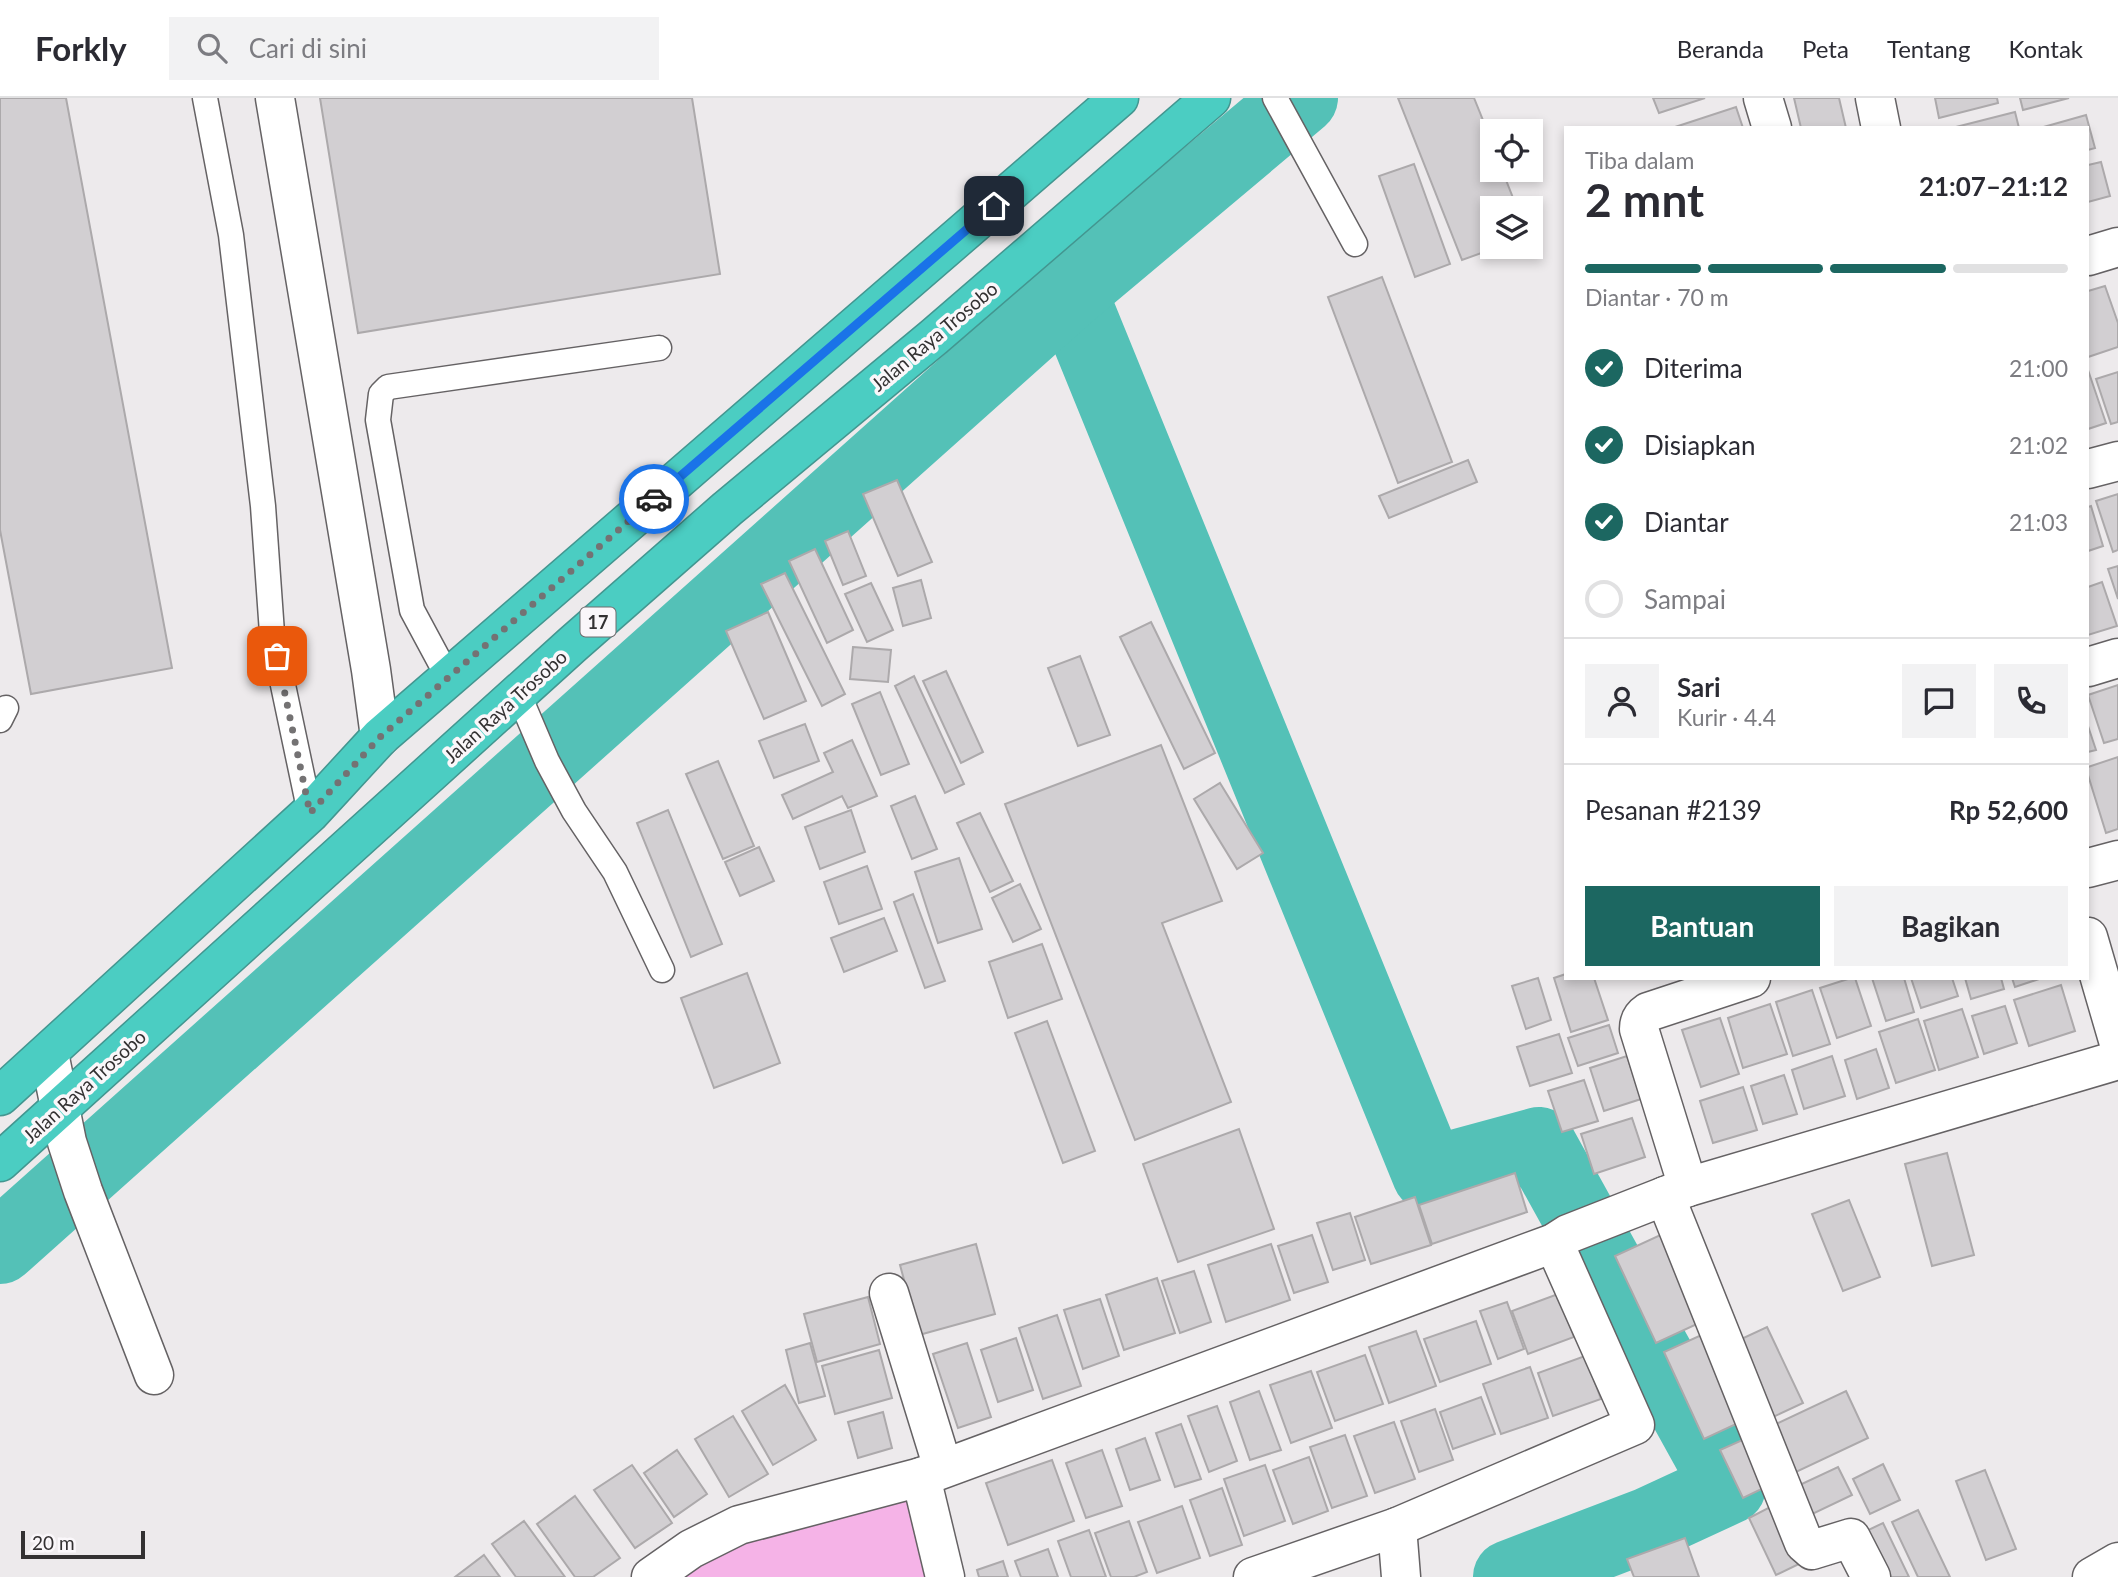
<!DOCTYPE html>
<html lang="id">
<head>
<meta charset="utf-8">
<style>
  body { margin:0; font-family:Lato,sans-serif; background:#f2f2f3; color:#2b2b33; height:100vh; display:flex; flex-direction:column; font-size:26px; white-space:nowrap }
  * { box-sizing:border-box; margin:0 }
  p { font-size:23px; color:#7c7c81 }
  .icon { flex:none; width:38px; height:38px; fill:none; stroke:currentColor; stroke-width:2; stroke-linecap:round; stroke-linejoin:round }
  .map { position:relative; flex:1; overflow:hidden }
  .drawer { position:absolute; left:1564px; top:28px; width:525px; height:854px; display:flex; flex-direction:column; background:#fff; border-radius:0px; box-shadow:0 4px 10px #0003 }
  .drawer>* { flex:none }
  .controls { position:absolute; left:1480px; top:21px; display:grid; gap:14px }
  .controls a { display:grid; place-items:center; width:63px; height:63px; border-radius:0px; background:#fff; box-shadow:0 4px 10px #0003; font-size:35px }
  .scale { position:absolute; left:21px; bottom:18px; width:124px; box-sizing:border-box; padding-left:7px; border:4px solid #333132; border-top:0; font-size:19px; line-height:24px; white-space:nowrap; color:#333132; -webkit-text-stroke:5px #faf7fa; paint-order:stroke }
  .pin { position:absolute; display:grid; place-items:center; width:60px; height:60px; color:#fff; margin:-30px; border-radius:14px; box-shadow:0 4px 10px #0006 }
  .courier { position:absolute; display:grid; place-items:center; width:70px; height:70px; margin:-35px; border:5px solid #1a73e8; border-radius:50%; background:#fff; color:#222; box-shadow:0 2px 9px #0007 }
  .headline em { font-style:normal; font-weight:700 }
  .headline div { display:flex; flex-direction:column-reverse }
  .headline { display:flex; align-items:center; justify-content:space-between; height:119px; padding:0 21px }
  h1 { font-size:46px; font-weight:700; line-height:52px }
  .bar { display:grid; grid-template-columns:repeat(4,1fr); gap:10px 7px; align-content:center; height:84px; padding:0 21px }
  .bar i { height:9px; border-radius:5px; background:#e1e1e2 }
  .bar .selected { background:#1c6761 }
  .bar p { grid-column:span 4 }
  .line { display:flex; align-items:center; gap:18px; padding:0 21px; border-top:2px solid #e1e1e2 }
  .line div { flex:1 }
  .round { display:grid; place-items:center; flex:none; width:74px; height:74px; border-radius:0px; background:#f2f2f3 }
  ol { padding:0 21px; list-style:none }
  li { display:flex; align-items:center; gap:21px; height:77px }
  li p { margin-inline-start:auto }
  li .icon { padding:7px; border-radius:50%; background:#1c6761; color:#fff; stroke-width:4 }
  li:last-child { color:#7c7c81 }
  li i { width:38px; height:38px; border:4px solid #e1e1e2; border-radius:50% }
  .primary-button { display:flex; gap:14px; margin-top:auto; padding:14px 21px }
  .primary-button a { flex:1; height:80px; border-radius:0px; background:#1c6761; color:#fff; font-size:28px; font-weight:700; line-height:80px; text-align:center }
  .primary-button a+a { background:#f2f2f3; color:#2b2b33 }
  header { display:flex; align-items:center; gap:42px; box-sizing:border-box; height:98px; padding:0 35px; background:#fff; border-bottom:2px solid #e1e1e2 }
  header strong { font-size:33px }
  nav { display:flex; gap:38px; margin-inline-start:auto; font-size:24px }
  .search { width:490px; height:63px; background:#f2f2f3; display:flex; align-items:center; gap:18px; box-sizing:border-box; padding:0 24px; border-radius:0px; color:#7c7c81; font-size:26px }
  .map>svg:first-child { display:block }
  .green { fill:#f5b3e7 }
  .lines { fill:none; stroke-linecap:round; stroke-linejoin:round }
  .river { stroke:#54c1b7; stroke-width:74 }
  .building { fill:#d2cfd2; stroke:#aca9ab; stroke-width:2 }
  .lane-casing { stroke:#656264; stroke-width:27 }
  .street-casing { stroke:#656264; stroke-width:41 }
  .highway-casing { stroke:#439690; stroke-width:41 }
  .lane { stroke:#fff; stroke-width:24 }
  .street { stroke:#fff; stroke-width:38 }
  .highway { stroke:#4bcdc2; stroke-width:38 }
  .done { stroke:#747273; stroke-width:7; stroke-dasharray:0 12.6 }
  .route { stroke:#1a73e8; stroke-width:9 }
  .labels { text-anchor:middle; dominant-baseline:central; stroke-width:7; stroke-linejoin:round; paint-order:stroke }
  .shield { fill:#faf7fa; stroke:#6f6c6e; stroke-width:2 }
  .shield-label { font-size:18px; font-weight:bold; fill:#333132 }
  .street-label { font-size:19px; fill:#333132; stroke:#faf7fa }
</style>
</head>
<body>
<header>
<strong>Forkly</strong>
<div class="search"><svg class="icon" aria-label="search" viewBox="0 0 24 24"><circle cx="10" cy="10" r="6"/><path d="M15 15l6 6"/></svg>Cari di sini</div>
<nav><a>Beranda</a><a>Peta</a><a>Tentang</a><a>Kontak</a></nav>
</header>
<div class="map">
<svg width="2118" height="1479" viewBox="0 0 2118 1479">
  <rect width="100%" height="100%" fill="#edeaec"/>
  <polygon class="green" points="914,1385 938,1479 667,1479 738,1433"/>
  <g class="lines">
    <g class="river">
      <polyline points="1070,194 1429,1076 1539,1046 1729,1389 1649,1426 1510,1479"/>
      <polyline points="0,1149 1070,194 1301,0"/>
    </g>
  </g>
  <g class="building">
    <polygon points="0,0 66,0 172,570 31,596 0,432"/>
    <polygon points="320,0 692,0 720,176 358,235"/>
    <polygon points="1398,0 1474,0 1493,47 1493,72 1502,72 1517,110 1493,110 1493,149 1498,149 1462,162"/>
    <polygon points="1653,0 1705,0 1659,15"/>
    <polygon points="1794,0 1839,0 1846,30 1801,30"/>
    <polygon points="1935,0 1997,0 1998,5 1939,20"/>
    <polygon points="2020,0 2069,0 2023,12"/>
    <polygon points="1736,9 1743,30 1672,30"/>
    <polygon points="2015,14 2019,30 1952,30"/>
    <polygon points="2086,17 2095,50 2088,52 2088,30 2040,30"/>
    <polygon points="2101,64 2110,98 2088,104 2088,67"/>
    <polygon points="1414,66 1450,166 1415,179 1379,78"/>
    <polygon points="1382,179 1452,364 1398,385 1328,199"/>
    <polygon points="2105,188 2118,225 2118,249 2088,259 2088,193"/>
    <polygon points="2088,272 2106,325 2088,331"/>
    <polygon points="2118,274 2118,324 2111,326 2096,281"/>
    <polygon points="1468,362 1477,384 1389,420 1379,398"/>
    <polygon points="897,382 932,464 898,478 863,396"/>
    <polygon points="2118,396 2118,452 2113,454 2096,403"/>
    <polygon points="2091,408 2103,448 2088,453 2088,409"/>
    <polygon points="848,433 866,478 843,487 825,443"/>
    <polygon points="815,451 853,532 827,545 789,463"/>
    <polygon points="2118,468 2118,501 2108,471"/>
    <polygon points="785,475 845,596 822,608 761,486"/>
    <polygon points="921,482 931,520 903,528 893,490"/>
    <polygon points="2102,484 2117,528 2088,537 2088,489"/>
    <polygon points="871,485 893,532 867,544 845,496"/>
    <polygon points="768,514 806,603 764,621 726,533"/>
    <polygon points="1151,524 1215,655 1184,671 1120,539"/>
    <polygon points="853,549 891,552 888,584 850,581"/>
    <polygon points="1080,558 1110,637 1078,648 1048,570"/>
    <polygon points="946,573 983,654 961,665 923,583"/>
    <polygon points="914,578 964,686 945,695 895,588"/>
    <polygon points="2118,587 2118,641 2104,645 2088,597"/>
    <polygon points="880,594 909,666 881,677 852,606"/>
    <polygon points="805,626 819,663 774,680 759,643"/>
    <polygon points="2088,628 2096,652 2088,654"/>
    <polygon points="852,642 877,698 848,710 842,698 793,721 782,697 833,674 824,655"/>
    <polygon points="1161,647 1222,803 1162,825 1231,1004 1135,1042 1005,706"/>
    <polygon points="2118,659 2118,731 2106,735 2088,677 2088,669"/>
    <polygon points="718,663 754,748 723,761 686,676"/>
    <polygon points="1220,685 1263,755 1237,771 1194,701"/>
    <polygon points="915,698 937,751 912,761 891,708"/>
    <polygon points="668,712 722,846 691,859 637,725"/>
    <polygon points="851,712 865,754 820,771 805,729"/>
    <polygon points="980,715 1013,783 990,794 957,725"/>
    <polygon points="759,749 774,783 740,798 725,764"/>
    <polygon points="959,760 982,831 938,845 915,774"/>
    <polygon points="867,768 882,811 839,826 824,784"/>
    <polygon points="1020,786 1041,831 1013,844 992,800"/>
    <polygon points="913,796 945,883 925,890 894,804"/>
    <polygon points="884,820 897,853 844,874 831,840"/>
    <polygon points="1042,846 1062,901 1008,920 989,864"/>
    <polygon points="747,875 780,965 714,990 681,900"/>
    <polygon points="1566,876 1566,880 1594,880 1608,922 1571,934 1554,880"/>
    <polygon points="1538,880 1551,922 1526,931 1512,888"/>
    <polygon points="1851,880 1855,880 1871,928 1837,940 1820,890"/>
    <polygon points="1872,880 1904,880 1914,914 1886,923"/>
    <polygon points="1911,880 1952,880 1958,898 1921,910"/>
    <polygon points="1965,880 2001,880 2004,891 1971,901"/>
    <polygon points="2012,880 2042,880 2015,889"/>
    <polygon points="2061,887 2075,933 2029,948 2014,902"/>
    <polygon points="1812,892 1830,946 1793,958 1776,904"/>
    <polygon points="1770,906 1787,956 1743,970 1728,920"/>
    <polygon points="2005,908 2017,945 1984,956 1972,918"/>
    <polygon points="1962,911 1978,959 1939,972 1924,923"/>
    <polygon points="1720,920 1739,976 1701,989 1682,932"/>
    <polygon points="1918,921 1935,972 1896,985 1879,934"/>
    <polygon points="1047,923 1095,1053 1063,1065 1015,935"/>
    <polygon points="1609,927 1618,955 1578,968 1568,940"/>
    <polygon points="1559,936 1572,975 1530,988 1517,949"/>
    <polygon points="1876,951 1889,990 1857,1001 1845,962"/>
    <polygon points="1627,958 1641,1001 1604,1013 1590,970"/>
    <polygon points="1832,958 1845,998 1804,1011 1792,972"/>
    <polygon points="1784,977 1797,1016 1763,1026 1751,988"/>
    <polygon points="1584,982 1598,1023 1562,1034 1548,993"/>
    <polygon points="1743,989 1757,1032 1713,1045 1700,1003"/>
    <polygon points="1632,1020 1645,1059 1594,1076 1581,1036"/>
    <polygon points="1239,1031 1274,1131 1178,1164 1143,1066"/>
    <polygon points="1947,1055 1974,1157 1932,1168 1905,1066"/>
    <polygon points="1515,1075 1527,1114 1432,1146 1419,1107"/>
    <polygon points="1415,1099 1431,1147 1371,1166 1355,1119"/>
    <polygon points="1849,1102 1880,1179 1843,1193 1812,1116"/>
    <polygon points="1350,1115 1365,1162 1333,1172 1317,1125"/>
    <polygon points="1669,1133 1710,1220 1656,1245 1615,1158"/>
    <polygon points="1312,1137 1328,1184 1294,1195 1278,1148"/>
    <polygon points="976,1146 995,1216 919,1237 900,1167"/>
    <polygon points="1271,1146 1290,1202 1226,1224 1208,1167"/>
    <polygon points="1194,1173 1211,1224 1180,1235 1162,1183"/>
    <polygon points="1157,1180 1175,1235 1124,1252 1106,1197"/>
    <polygon points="1558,1196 1574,1239 1528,1256 1512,1213"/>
    <polygon points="868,1199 880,1246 817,1264 804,1216"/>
    <polygon points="1100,1201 1119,1258 1083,1271 1064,1212"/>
    <polygon points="1507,1204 1524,1251 1498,1261 1480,1213"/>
    <polygon points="1057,1217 1081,1288 1043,1301 1019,1230"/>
    <polygon points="1476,1223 1491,1266 1440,1284 1424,1241"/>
    <polygon points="1767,1229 1803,1305 1773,1319 1737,1243"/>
    <polygon points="1416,1233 1436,1288 1389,1305 1369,1249"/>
    <polygon points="1708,1234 1749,1320 1704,1341 1664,1254"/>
    <polygon points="1016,1240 1033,1292 998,1304 981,1252"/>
    <polygon points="810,1245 825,1298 799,1305 786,1252"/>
    <polygon points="967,1245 991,1319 958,1330 933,1256"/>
    <polygon points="879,1252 892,1300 835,1316 822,1268"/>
    <polygon points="1365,1257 1383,1306 1335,1323 1317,1274"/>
    <polygon points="1585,1258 1601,1301 1553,1318 1538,1275"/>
    <polygon points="1530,1269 1548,1320 1501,1336 1483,1286"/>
    <polygon points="1311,1273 1332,1330 1291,1345 1270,1287"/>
    <polygon points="785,1287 816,1342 773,1367 742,1313"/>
    <polygon points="1259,1293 1281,1352 1250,1362 1230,1304"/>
    <polygon points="1846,1293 1868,1340 1796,1374 1774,1327"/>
    <polygon points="1481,1299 1495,1336 1453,1351 1440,1314"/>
    <polygon points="1217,1308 1237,1363 1209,1374 1188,1318"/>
    <polygon points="1435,1311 1453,1362 1419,1374 1401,1323"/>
    <polygon points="883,1314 892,1350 858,1360 848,1324"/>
    <polygon points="733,1318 768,1376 729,1399 695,1341"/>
    <polygon points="1394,1324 1415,1381 1375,1395 1354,1338"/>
    <polygon points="1181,1326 1201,1381 1175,1389 1156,1335"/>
    <polygon points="1345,1337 1367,1398 1332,1410 1310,1349"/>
    <polygon points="1749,1339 1772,1386 1743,1400 1720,1352"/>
    <polygon points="1145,1340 1160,1382 1130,1392 1116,1351"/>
    <polygon points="677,1352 707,1396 674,1419 644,1375"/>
    <polygon points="1102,1352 1122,1408 1086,1420 1066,1365"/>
    <polygon points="1309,1359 1328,1413 1293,1426 1273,1372"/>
    <polygon points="1052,1362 1074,1423 1008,1447 986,1385"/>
    <polygon points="1883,1366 1900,1402 1870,1416 1853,1381"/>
    <polygon points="632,1367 672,1425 635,1450 594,1392"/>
    <polygon points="1265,1367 1285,1423 1244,1438 1224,1381"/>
    <polygon points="1838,1369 1852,1397 1804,1420 1791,1391"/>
    <polygon points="1985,1372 2016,1451 1986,1462 1956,1383"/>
    <polygon points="1222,1390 1242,1447 1210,1458 1190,1402"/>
    <polygon points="575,1398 620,1460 593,1479 575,1479 537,1426"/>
    <polygon points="1774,1407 1801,1465 1776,1477 1749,1420"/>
    <polygon points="1182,1408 1200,1460 1157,1475 1138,1424"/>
    <polygon points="1918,1412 1950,1479 1918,1479 1892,1424"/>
    <polygon points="524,1423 565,1479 516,1479 492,1446"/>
    <polygon points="1129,1423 1147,1474 1134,1479 1111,1479 1095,1435"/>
    <polygon points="1883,1425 1909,1479 1878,1479 1858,1437"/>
    <polygon points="1089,1432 1106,1479 1071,1479 1058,1443"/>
    <polygon points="1685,1440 1699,1479 1634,1479 1627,1461"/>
    <polygon points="1048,1451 1058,1479 1021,1479 1015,1463"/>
    <polygon points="484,1457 500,1479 455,1479"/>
    <polygon points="1003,1463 1008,1479 979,1479 977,1472"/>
  </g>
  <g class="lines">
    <defs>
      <g id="lane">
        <polyline points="205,0 231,137 263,408 272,535 310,715"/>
        <polyline points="1275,0 1355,146"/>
        <polyline points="448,579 412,512 378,322 381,296 388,289 659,250"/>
        <polyline points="518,595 547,663 574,713 615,774 662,872"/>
        <polyline points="0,622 6,610"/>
      </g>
      <g id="street">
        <polyline points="275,0 371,572 380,639"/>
        <polyline points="1763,0 1772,30"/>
        <polyline points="1875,0 1881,30"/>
        <polyline points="2088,158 2118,149"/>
        <polyline points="2088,371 2118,363"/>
        <polyline points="2088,569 2118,560"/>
        <polyline points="2088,770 2118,762"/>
        <polyline points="2088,839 2118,942"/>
        <polyline points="49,955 67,1044 83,1093 154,1277"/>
        <path d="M1688 1089 1639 931C1639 924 1642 918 1648 914L1751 880"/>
        <polyline points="1665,1098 1804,1445 1812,1452 1851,1440 1871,1479"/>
        <polyline points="889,1195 943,1370"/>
        <polyline points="921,1379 945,1479"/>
        <polyline points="1397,1429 1401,1479"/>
        <polyline points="651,1479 691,1451 739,1427 921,1379 1554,1145 1568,1136 1688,1089 2118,962"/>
        <polyline points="1253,1479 1397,1429 1635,1327 1554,1145"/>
        <polyline points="2092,1479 2118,1464"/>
      </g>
      <g id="highway">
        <polyline points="0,998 310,715 380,639 1119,0"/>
        <polyline points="0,1064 573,546 727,411 934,239 1211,0"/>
      </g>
    </defs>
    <use href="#lane" class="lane-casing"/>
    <use href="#street" class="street-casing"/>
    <use href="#highway" class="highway-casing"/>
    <use href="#lane" class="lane"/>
    <use href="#street" class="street"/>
    <use href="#highway" class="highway"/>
  </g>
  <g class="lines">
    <polyline class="done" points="277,558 310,715 380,639 654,401"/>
    <polyline class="route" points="654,401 994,108"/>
  </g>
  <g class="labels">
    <rect class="shield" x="580.5" y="509.5" width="35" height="29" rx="5"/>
    <g class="shield-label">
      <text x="598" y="524">17</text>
    </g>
    <g class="street-label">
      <text transform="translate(934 238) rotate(-40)">Jalan Raya Trosobo</text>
      <text transform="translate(505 608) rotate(-42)">Jalan Raya Trosobo</text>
      <text transform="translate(84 988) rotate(-42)">Jalan Raya Trosobo</text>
    </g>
  </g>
</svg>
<div class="controls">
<a><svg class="icon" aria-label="locate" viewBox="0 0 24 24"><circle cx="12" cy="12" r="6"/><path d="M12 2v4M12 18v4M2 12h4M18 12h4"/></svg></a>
<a><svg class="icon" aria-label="layers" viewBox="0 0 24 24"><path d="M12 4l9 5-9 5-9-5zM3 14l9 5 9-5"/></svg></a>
</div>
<div class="scale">20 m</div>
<div class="pin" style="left:277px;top:558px;background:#ea580c"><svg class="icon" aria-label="bag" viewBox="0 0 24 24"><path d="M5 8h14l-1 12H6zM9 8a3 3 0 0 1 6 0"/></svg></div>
<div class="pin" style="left:994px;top:108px;background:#1f2937"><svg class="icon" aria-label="home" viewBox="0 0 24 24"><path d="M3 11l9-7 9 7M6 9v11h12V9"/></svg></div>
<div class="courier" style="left:654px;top:401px"><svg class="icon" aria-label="car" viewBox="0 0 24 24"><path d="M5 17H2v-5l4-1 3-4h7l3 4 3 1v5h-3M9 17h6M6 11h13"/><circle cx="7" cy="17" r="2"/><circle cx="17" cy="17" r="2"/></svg></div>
<section class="drawer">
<div class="headline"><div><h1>2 mnt</h1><p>Tiba dalam</p></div><em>21:07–21:12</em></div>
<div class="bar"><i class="selected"></i><i class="selected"></i><i class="selected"></i><i></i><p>Diantar · 70 m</p></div>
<ol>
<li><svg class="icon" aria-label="check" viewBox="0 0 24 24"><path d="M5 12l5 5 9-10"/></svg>Diterima<p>21:00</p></li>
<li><svg class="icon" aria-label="check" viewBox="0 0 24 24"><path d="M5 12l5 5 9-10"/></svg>Disiapkan<p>21:02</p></li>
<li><svg class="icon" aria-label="check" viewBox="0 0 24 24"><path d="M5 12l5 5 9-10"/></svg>Diantar<p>21:03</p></li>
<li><i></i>Sampai</li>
</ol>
<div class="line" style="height:126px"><a class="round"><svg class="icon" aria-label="person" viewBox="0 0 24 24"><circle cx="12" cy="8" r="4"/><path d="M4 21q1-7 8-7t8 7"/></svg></a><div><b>Sari</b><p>Kurir · 4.4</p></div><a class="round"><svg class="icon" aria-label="chat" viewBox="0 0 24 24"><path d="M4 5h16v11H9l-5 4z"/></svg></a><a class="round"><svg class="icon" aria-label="phone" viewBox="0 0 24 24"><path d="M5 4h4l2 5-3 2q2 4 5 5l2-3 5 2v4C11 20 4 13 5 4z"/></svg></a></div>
<div class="line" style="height:91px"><div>Pesanan #2139</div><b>Rp 52,600</b></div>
<div class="primary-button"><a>Bantuan</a><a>Bagikan</a></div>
</section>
</div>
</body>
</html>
